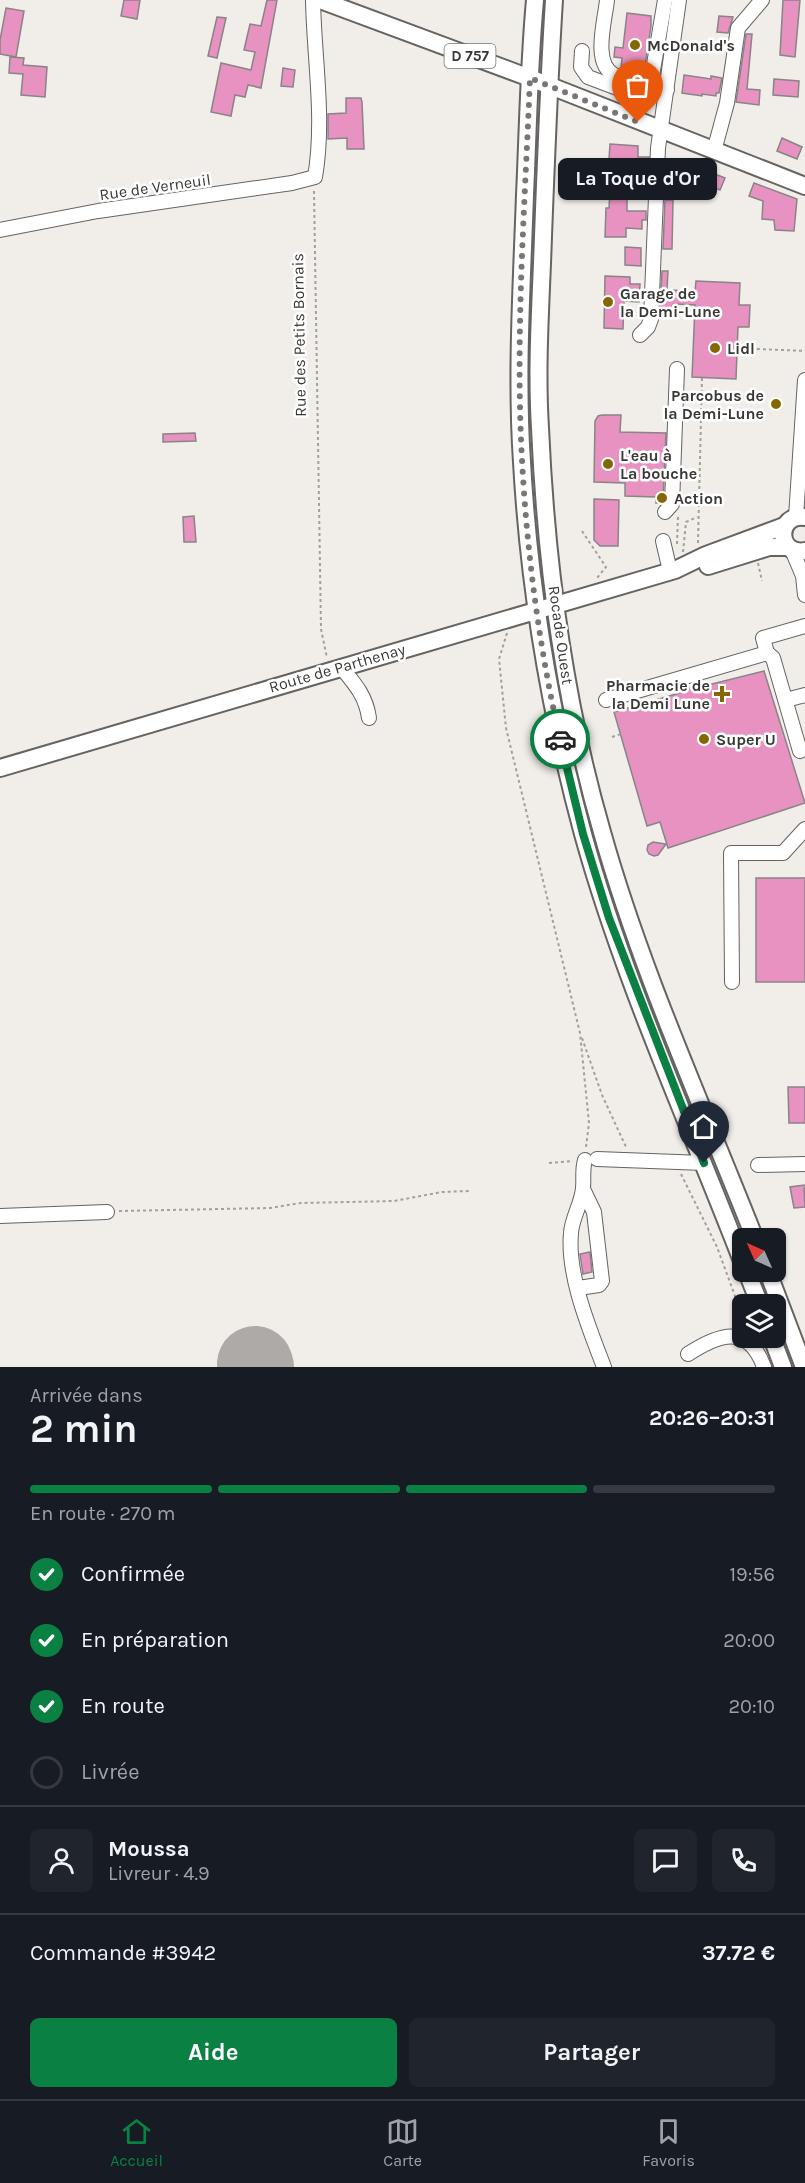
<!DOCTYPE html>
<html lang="fr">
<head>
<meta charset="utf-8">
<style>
  body { margin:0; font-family:Karla,sans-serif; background:#20242c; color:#f1f3f6; height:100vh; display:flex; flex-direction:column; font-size:22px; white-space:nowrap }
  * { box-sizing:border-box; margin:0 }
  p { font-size:20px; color:#9ea1a6 }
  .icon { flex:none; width:33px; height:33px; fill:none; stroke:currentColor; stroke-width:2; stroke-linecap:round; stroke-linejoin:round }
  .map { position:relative; height:1367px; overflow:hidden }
  .drawer { display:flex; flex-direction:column; background:#171b24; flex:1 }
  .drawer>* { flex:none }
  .needle { width:39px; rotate:315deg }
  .tools { position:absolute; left:732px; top:1228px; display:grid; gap:12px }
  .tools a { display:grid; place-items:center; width:54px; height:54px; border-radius:9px; background:#171b24; box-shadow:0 2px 4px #0004; font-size:30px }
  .pin { position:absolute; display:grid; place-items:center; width:51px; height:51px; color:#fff; margin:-62px -26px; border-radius:50% 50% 50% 0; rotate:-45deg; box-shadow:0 0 6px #0007 }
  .pin .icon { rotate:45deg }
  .courier { position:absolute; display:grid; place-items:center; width:60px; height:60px; margin:-30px; border:4px solid #0b8043; border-radius:50%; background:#fff; color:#222; box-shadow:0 2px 8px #0007 }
  .bubble { position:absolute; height:42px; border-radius:9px; background:#171b24; box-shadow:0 2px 4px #0004; font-size:20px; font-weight:700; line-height:42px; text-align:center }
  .summary em { font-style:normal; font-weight:700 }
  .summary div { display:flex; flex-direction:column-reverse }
  .summary { display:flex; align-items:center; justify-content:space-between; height:102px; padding:0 30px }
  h1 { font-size:39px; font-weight:700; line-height:45px }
  .bar { display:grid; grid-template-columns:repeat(4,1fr); gap:9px 6px; align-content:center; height:72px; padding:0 30px }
  .bar i { height:8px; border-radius:4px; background:#363941 }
  .bar .active { background:#0b8043 }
  .bar p { grid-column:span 4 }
  .line { display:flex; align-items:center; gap:15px; padding:0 30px; border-top:2px solid #363941 }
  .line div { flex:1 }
  .round { display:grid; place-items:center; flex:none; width:63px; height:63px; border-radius:9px; background:#20242c }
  ol { padding:0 30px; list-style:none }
  li { display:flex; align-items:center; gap:18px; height:66px }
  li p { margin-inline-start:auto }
  li .icon { padding:6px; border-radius:50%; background:#0b8043; color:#fff; stroke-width:4 }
  li:last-child { color:#9ea1a6 }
  li i { width:33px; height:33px; border:3px solid #363941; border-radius:50% }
  .cta { display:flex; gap:12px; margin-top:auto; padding:12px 30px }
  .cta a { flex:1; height:69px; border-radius:9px; background:#0b8043; color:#fff; font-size:24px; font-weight:700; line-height:69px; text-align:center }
  .cta a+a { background:#20242c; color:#f1f3f6 }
  .dock { display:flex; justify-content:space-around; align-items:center; height:84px; border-top:2px solid #363941; background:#171b24; font-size:16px; color:#9ea1a6 }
  .dock a { display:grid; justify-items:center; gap:3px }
  .dock .active { color:#0b8043 }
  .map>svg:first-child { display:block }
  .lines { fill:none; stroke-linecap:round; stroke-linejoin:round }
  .runway { stroke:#aeaaa8; stroke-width:76 }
  .building { fill:#e792c0; stroke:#898486; stroke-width:1.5 }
  .minor-casing { stroke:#666360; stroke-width:16 }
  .major-casing { stroke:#666360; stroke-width:20 }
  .path { stroke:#a29f9c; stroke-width:2; stroke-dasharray:3 3; stroke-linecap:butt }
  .minor { stroke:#fff; stroke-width:14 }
  .major { stroke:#fff; stroke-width:16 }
  .done { stroke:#797775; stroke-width:6; stroke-dasharray:0 10.8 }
  .route { stroke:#0b8043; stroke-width:8 }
  .poi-dot { fill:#846700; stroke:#fff; stroke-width:2 }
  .labels { text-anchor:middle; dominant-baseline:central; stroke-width:5; stroke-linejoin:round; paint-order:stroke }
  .shield { fill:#fff; stroke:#747472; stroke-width:1.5 }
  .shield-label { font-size:15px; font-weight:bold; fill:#393836 }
  .poi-label { font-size:16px; font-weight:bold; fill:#393836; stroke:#fff; text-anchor:start }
  .street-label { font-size:16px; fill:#393836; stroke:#fff }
</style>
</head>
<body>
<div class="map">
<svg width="805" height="1367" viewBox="0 0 805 1367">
  <rect width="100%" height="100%" fill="#f1ede9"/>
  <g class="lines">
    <polyline class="runway" points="255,1364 256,1367"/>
  </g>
  <g class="building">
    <polygon points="124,0 140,0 137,19 121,16"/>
    <polygon points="267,0 277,0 261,88 248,85 245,97 235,95 231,116 211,112 221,63 251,70 255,52 244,50 250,24 261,26"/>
    <polygon points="783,0 800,0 795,57 780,55"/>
    <polygon points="6,8 24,11 16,57 0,54 0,40"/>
    <polygon points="627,13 651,16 651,26 644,71 621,68 622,58 614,57 615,47 623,48"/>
    <polygon points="719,16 733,17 728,33 717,32"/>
    <polygon points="217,17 226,18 217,58 208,56"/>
    <polygon points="746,34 752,34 747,89 760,90 759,105 736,102"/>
    <polygon points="10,57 24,58 23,65 47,67 45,97 21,95 23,74 9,73"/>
    <polygon points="283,68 295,70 293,87 281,86"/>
    <polygon points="684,75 711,79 711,76 722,78 719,93 716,93 716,96 702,94 702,96 682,93"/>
    <polygon points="774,79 799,81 798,97 773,95"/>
    <polygon points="346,98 361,98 362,102 364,149 347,149 347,138 328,139 328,114 346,113"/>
    <polygon points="782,138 802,147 797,159 777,151"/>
    <polygon points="610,144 638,146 638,157 649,157 643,190 627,190 627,211 646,211 646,220 642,220 642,229 626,228 626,237 605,237 606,208 609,208 610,190 607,190"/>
    <polygon points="678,166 697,167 725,178 720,190 692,179 691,198 677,197"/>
    <polygon points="754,183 797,199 794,231 775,230 774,220 762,219 763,201 749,196"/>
    <polygon points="665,200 673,200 672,249 663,249"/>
    <polygon points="625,247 641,248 641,266 625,265"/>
    <polygon points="662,271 668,271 667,290 695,291 696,281 740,283 739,305 750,305 749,327 738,327 736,379 692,377 695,305 674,304 674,308 660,308"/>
    <polygon points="605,276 630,277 630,284 640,284 639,302 624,301 623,329 604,328"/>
    <polygon points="602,415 621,415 620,432 666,433 663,500 661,503 656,503 656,497 625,496 625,483 594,482 595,421 598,416"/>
    <polygon points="195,433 196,441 163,442 163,434"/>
    <polygon points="594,499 619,500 618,546 600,546 594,540"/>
    <polygon points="194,516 196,542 184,542 183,517"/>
    <polygon points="764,671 805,803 668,848 660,822 647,826 614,712 683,692 697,684 712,684"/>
    <polygon points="653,842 666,844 658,855 654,856 649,854 647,850 648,845"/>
    <rect x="756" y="878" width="49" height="104"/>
    <polygon points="788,1087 805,1087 805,1123 789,1123"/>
    <polygon points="804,1185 805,1207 794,1208 790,1187"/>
    <polygon points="590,1252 592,1272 583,1274 580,1254"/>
  </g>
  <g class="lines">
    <defs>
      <g id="minor">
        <path d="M607 0C605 21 592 63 614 75 623 79 637 79 647 80L652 76 665 0"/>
        <polyline points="582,51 581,67 588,77 625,91 648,88 667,90"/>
        <polyline points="714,151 727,103 738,28 762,0"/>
        <path d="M0 230 98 211 292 183 315 177C325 119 314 58 313 0"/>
        <polyline points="640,335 648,327 651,319 658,148 679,0"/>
        <polyline points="665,512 672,504 677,369"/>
        <polyline points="796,517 805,380"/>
        <polyline points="663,541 670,571"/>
        <polyline points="792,550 803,576 805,595"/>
        <path d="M341 667C355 684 366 696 369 718"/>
        <polyline points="606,700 767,653"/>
        <polyline points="786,700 805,695"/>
        <polyline points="800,751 773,658 767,653 763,638 805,626"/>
        <polyline points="732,982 731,853 783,853 805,829"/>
        <polyline points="597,1159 704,1163"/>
        <path d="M585 1160C582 1170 584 1178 583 1188 582 1203 572 1217 571 1233 567 1275 589 1328 604 1367"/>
        <polyline points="758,1165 805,1164"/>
        <polyline points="0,1216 107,1212"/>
        <polyline points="578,1288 599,1285 602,1281 594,1212 583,1189"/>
        <path d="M688 1354C719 1334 748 1323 764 1367"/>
      </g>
      <g id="major">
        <polyline points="320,0 530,78 805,186"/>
        <path d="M535 0C529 65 528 130 525 195 522 284 516 374 522 462 529 588 550 712 583 834 623 979 688 1121 742 1261"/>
        <path d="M554 0C549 79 546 158 543 236 541 300 536 364 540 428 546 564 564 701 602 832 641 971 702 1104 755 1239"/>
        <path d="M805 517C776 513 776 556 805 551"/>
        <polyline points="708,566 769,547 787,547"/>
        <polyline points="0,768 675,570 706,555 784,526"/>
        <polyline points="747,1272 760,1305"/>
        <polyline points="768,1272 804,1367"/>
        <polyline points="772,1338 783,1367"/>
      </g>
    </defs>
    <use href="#minor" class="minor-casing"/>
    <use href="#major" class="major-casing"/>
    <g class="path">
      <polyline points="314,191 321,629 327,658"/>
      <polyline points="757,349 805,351"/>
      <polyline points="582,531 606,567 597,578"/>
      <polyline points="698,543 702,378"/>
      <polyline points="677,544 678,516"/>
      <polyline points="683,552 686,522 697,517"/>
      <polyline points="758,563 762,581"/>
      <polyline points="507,633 499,659 506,728 580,1033 589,1123 586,1147"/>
      <polyline points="612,737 621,734"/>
      <polyline points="582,1038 602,1095 626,1147"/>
      <polyline points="549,1163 573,1161"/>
      <polyline points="681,1174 717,1247 742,1315"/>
      <polyline points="119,1211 270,1208 301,1203 394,1201 442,1192 470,1191"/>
    </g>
    <use href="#minor" class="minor"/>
    <use href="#major" class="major"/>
  </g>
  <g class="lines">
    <path class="done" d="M560 739C539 647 527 553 522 460 515 333 525 205 530 78L638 122"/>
    <polyline class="route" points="560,739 583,834 609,918 704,1163"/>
  </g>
  <g class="poi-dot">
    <circle cx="635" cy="45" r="6"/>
    <circle cx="608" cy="302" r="6"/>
    <circle cx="715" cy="348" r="6"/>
    <circle cx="776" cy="404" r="6"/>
    <circle cx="608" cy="464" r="6"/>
    <circle cx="662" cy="498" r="6"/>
    <path d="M719 685h6v6h6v6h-6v6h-6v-6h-6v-6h6z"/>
    <circle cx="704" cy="739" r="6"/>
  </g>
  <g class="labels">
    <rect class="shield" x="444.5" y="44" width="51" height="24" rx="4.5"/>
    <g class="shield-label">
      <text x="470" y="56">D 757</text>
    </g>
    <g class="poi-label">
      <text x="647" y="45">McDonald's</text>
      <text x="620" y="293">Garage de<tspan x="620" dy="18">la Demi-Lune</tspan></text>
      <text x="727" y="348">Lidl</text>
      <text x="764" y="395" text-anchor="end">Parcobus de<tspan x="764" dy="18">la Demi-Lune</tspan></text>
      <text x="620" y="455">L'eau à<tspan x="620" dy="18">La bouche</tspan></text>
      <text x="674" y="498">Action</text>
      <text x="710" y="685" text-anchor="end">Pharmacie de<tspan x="710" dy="18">la Demi Lune</tspan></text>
      <text x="716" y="739">Super U</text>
    </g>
    <g class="street-label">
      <text transform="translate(155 187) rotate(-8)">Rue de Verneuil</text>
      <text transform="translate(299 335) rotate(-91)">Rue des Petits Bornais</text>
      <text transform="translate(561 635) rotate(82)">Rocade Ouest</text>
      <text transform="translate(337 668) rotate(-16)">Route de Parthenay</text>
    </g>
  </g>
</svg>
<div class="tools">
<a><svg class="needle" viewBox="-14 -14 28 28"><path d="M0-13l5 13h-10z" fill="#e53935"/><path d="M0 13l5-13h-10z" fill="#9ea1a6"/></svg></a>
<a><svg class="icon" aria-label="layers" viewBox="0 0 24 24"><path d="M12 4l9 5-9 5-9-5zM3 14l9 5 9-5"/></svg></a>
</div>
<div class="pin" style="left:638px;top:122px;background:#ea580c"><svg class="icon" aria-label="bag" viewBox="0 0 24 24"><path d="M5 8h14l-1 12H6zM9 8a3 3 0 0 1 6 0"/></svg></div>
<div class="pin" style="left:704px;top:1163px;background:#1f2937"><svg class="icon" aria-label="home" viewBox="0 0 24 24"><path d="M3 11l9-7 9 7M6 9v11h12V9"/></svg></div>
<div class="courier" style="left:560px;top:739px"><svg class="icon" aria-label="car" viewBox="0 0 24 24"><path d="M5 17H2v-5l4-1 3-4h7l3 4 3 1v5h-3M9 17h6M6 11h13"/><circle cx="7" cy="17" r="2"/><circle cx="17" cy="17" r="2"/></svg></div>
<div class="bubble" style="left:558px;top:158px;width:159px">La Toque d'Or</div>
</div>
<section class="drawer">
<div class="summary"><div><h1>2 min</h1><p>Arrivée dans</p></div><em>20:26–20:31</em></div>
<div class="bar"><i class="active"></i><i class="active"></i><i class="active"></i><i></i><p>En route · 270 m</p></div>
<ol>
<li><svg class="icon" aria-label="check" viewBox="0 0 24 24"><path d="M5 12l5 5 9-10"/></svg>Confirmée<p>19:56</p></li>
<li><svg class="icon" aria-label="check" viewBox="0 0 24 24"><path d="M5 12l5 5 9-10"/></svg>En préparation<p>20:00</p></li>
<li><svg class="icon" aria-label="check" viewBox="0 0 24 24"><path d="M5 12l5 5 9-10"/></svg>En route<p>20:10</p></li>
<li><i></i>Livrée</li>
</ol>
<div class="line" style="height:108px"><a class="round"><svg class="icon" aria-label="person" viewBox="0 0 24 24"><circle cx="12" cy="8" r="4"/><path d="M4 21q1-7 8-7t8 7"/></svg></a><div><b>Moussa</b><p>Livreur · 4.9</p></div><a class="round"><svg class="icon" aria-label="chat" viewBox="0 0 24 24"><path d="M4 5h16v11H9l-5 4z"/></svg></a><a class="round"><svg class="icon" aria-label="phone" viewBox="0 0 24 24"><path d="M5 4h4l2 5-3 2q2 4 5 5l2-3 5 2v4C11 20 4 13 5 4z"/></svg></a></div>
<div class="line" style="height:78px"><div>Commande #3942</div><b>37.72 €</b></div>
<div class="cta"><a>Aide</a><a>Partager</a></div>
</section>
<nav class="dock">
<a class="active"><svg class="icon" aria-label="home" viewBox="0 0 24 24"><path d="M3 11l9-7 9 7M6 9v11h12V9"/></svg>Accueil</a>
<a><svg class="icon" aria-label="map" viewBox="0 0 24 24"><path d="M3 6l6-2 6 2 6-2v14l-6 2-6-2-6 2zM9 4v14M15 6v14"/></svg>Carte</a>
<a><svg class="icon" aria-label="saved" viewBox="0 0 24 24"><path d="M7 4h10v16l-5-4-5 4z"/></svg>Favoris</a>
</nav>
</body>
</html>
